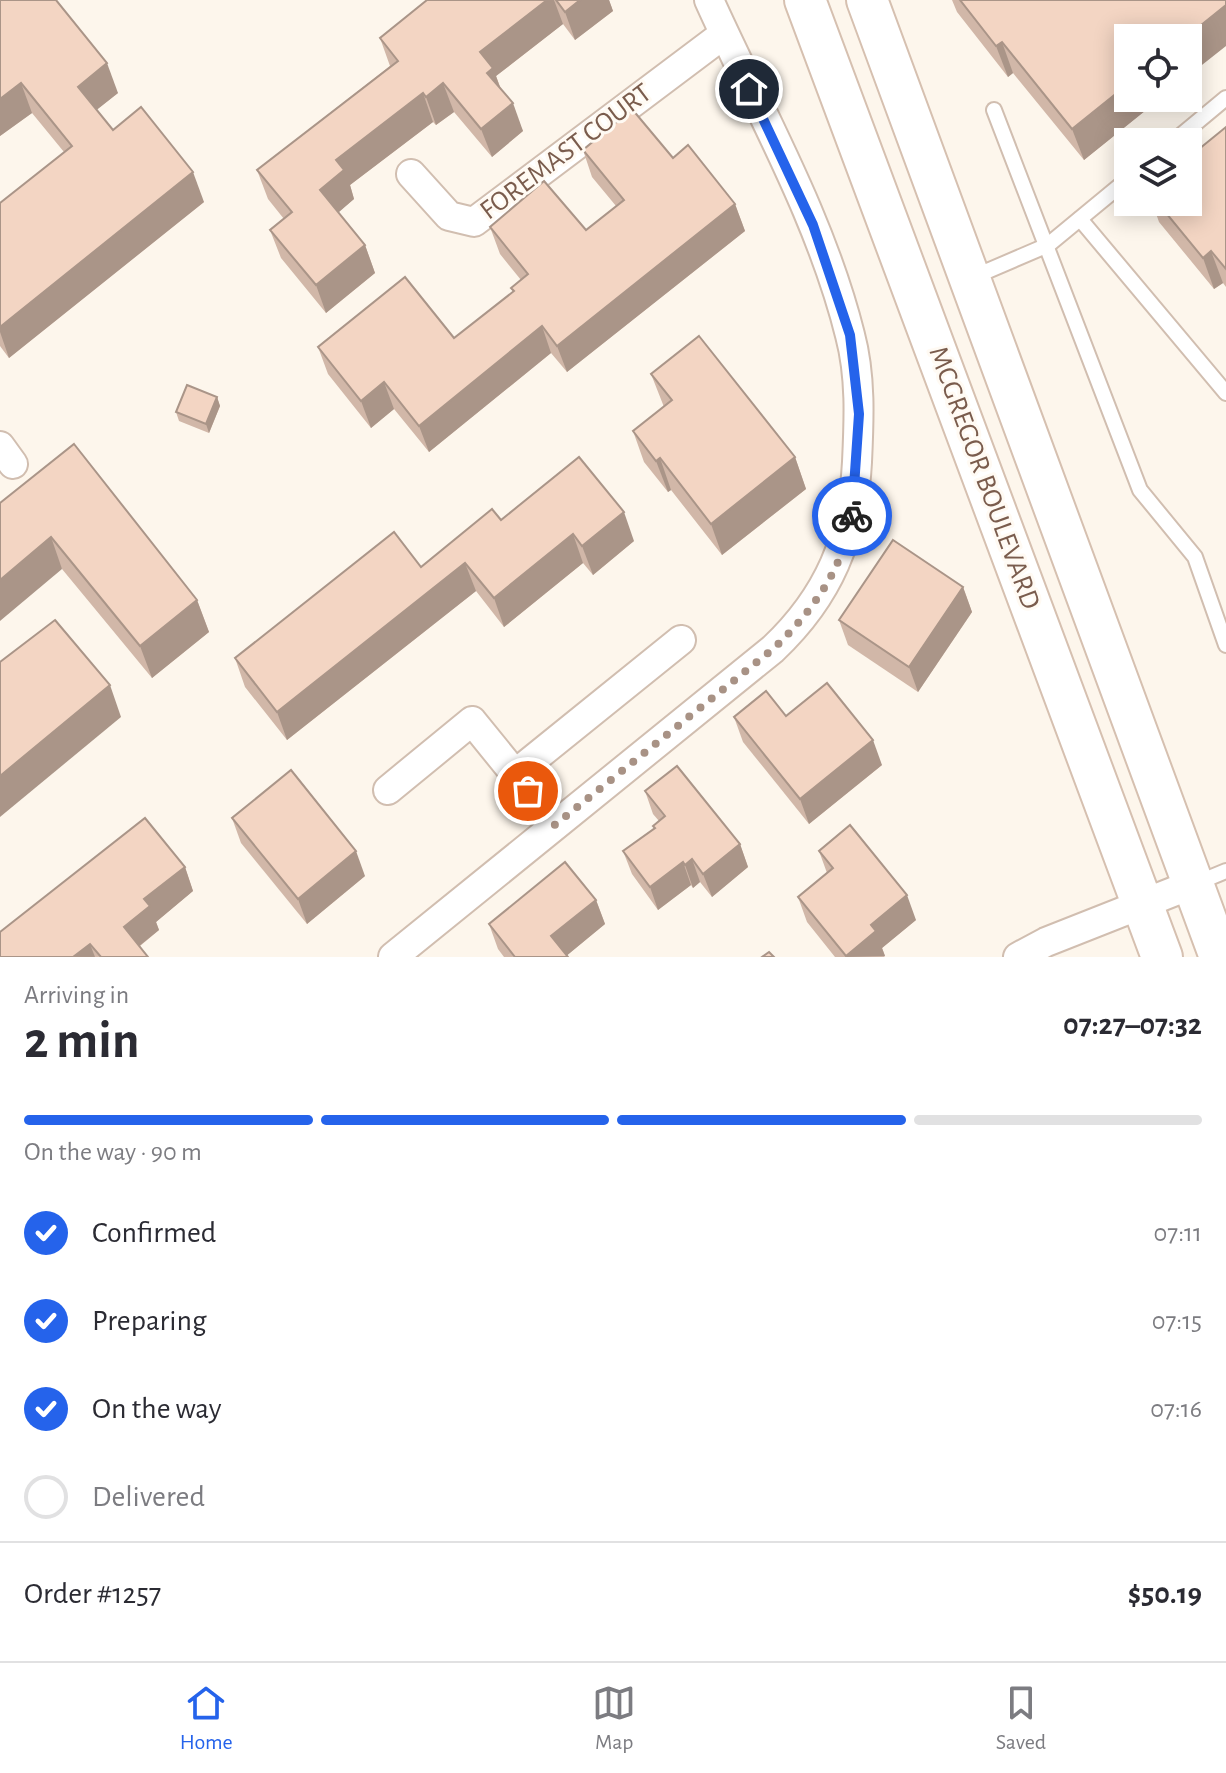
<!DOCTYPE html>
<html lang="en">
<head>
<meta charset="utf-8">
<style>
  body { margin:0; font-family:"Alegreya Sans",sans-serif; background:#f2f2f3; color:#2b2b33; height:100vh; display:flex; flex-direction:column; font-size:30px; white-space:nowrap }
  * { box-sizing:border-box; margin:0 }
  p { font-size:26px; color:#7c7c81 }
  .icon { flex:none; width:44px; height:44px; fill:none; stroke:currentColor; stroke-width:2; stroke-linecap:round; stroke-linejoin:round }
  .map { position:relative; height:957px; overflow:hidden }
  .panel { display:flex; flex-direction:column; background:#fff; flex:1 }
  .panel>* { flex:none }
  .buttons { position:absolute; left:1114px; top:24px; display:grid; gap:16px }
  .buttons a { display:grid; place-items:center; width:88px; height:88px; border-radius:0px; background:#fff; box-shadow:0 4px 20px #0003; font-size:40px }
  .pin { position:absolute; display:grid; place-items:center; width:68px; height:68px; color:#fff; margin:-34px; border:4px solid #fff; border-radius:50%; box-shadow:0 2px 8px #0007 }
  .courier { position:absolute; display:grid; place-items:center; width:80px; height:80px; margin:-40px; border:6px solid #2563eb; border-radius:50%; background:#fff; color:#222; box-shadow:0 2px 10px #0007 }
  .overview em { font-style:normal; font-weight:700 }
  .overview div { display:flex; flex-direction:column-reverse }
  .overview { display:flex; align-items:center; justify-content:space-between; height:136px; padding:0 24px }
  h1 { font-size:52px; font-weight:700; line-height:60px }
  .bar { display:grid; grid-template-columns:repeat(4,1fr); gap:12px 8px; align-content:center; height:96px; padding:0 24px }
  .bar i { height:10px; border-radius:6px; background:#e1e1e2 }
  .bar .active { background:#2563eb }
  .bar p { grid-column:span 4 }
  .line { display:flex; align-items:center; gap:20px; padding:0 24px; border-top:2px solid #e1e1e2 }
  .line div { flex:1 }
  ol { padding:0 24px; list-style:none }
  li { display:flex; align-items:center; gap:24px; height:88px }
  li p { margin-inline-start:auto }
  li .icon { padding:8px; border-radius:50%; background:#2563eb; color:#fff; stroke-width:4 }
  li:last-child { color:#7c7c81 }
  li i { width:44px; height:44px; border:4px solid #e1e1e2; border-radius:50% }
  .tab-bar { display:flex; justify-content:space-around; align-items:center; height:112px; border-top:2px solid #e1e1e2; background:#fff; font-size:22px; color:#7c7c81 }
  .tab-bar a { display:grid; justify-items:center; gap:4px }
  .tab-bar .active { color:#2563eb }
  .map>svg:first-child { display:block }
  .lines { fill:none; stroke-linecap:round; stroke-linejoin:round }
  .lane-casing { stroke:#d1beb0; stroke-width:18 }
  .street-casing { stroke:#d1beb0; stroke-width:32 }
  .secondary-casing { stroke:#d6c0b0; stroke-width:44 }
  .lane { stroke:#fff; stroke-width:14 }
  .street { stroke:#fff; stroke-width:28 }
  .secondary { stroke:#fff; stroke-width:40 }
  .wall { fill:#d1b7a8 }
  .shaded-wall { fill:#aa9588 }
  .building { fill:#f3d5c3; stroke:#aa9588; stroke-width:2 }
  .done { stroke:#a89285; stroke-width:8; stroke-dasharray:0 14.4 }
  .route { stroke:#2563eb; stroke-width:10 }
  .labels { text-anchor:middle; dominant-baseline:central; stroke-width:6; stroke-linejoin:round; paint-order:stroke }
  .street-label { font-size:28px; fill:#7a5c4d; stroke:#fffaf3 }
</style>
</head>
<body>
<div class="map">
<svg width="1226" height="957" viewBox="0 0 1226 957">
  <rect width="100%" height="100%" fill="#fdf6ec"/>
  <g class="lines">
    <defs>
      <g id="lane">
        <polyline points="994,110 1140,490 1195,557 1226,645"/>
        <polyline points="1173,142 1226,98"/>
        <polyline points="1080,219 1226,393"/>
        <polyline points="971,278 1048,245 1128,179"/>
        <polyline points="1197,883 1226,871"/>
      </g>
      <g id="street">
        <polyline points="411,174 449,216 474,222 724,34"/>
        <polyline points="0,446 13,464"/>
        <polyline points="515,774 555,825"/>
        <polyline points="388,790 472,721 515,774 681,640"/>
        <path d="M393 957 773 649C829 596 853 538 857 462 859 420 861 376 850 335 821 218 758 109 709 0"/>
        <polyline points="1018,957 1046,942 1193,884"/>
      </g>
      <g id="secondary">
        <polyline points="805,0 1162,957"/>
        <polyline points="867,0 1220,957"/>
      </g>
    </defs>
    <use href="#lane" class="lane-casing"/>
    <use href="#street" class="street-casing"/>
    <use href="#secondary" class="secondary-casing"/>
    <use href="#lane" class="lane"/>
    <use href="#street" class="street"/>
    <use href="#secondary" class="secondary"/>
  </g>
  <g class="wall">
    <polygon points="0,0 118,93 96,110 113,130 204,202 9,358 0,346 0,203 64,152 32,113 0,136"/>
    <polygon points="427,0 609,0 613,11 575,40 563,24 496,76 501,89 523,131 492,157 454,112 436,125 433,122 350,185 354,199 338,212 365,245 375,273 326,313 281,258 270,230 284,219 268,199 257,170 390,66 380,38"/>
    <polygon points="952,0 1226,0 1128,98 1161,98 1084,160 1013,73 1008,77 957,12"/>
    <polygon points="1226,127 1226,287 1223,283 1214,289 1159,222 1152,202 1188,202"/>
    <polygon points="583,150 673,158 735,204 745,231 567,372 551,353 429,452 394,409 371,428 328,374 318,347 454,338 513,292 511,288 521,280 500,254 490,227 586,230 616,206 592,177"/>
    <polygon points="651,374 795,457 806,489 722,555 671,490 668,492 644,462 633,431 664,407"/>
    <polygon points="217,397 220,406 209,433 179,421 176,412"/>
    <polygon points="0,503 197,600 209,632 152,678 62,569"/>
    <polygon points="501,520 634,541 593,575 583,563 504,627 476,591 287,740 245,687 235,658 421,567"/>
    <polygon points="963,587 972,612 918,692 848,645 839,620"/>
    <polygon points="786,716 882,765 809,824 743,742 734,717"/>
    <polygon points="645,791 740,844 748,867 712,897 700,882 693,888 691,885 658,910 632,874 623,851 654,829 653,826 659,821 653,814"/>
    <polygon points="232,818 365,876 307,924 241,843"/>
    <polygon points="819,851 916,920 882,948 885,956 884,957 835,957 807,922 798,897 827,873"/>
    <polygon points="185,867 193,891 156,922 159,930 140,946 148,957 0,957"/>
    <polygon points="596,900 605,924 566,956 568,957 504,957 498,949 489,924"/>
  </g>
  <g class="shaded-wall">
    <polygon points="547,0 554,0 563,24 496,76 503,96 498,101 480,52"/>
    <polygon points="580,0 609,0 613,11 575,40 565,12"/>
    <polygon points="1226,5 1226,46 1188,76 1188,38 1185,38"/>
    <polygon points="1002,42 1013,73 1008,77 996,46"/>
    <polygon points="107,63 118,93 89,116 78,87"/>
    <polygon points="21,83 32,113 0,136 0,99"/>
    <polygon points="443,83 454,112 436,125 426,97"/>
    <polygon points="1128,84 1128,98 1161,98 1084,160 1072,129"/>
    <polygon points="423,93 433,122 350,185 354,199 331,219 320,190 336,160"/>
    <polygon points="513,103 523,131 492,157 481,129"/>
    <polygon points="193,172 204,202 9,358 0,332 0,327"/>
    <polygon points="735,204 745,231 567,372 557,346"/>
    <polygon points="365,245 375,273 326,313 316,285"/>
    <polygon points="1211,251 1223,283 1214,289 1203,258"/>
    <polygon points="542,326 551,353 429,452 419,426"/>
    <polygon points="384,382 394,409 371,428 361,401"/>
    <polygon points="217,397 220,406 209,433 206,424"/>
    <polygon points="795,457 806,489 722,555 711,524"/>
    <polygon points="660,458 671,490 668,492 656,461"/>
    <polygon points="624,512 634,541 593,575 582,546"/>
    <polygon points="573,534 583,563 504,627 494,598"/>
    <polygon points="51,537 62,569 0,621 0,580"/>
    <polygon points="465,563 476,591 287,740 277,712"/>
    <polygon points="963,587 972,612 918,692 909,667"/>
    <polygon points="197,600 209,632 152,678 140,646"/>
    <polygon points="110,685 121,717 0,817 0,776"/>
    <polygon points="873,740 882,765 809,824 800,799"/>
    <polygon points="740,844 748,867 712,897 703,874"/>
    <polygon points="356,851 365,876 307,924 298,899"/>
    <polygon points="692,859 700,882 693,888 685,865"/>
    <polygon points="683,862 691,885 658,910 650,887"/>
    <polygon points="185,867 193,891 156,922 159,930 133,951 124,927 144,899"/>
    <polygon points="907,895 916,920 882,948 885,956 846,957 871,925"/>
    <polygon points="596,900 605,924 565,957 551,936"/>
    <polygon points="90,944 95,957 73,957"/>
  </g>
  <g class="building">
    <polygon points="0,0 56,0 107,63 78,87 113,130 141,107 193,172 0,327 0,203 72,146 21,83 0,99"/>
    <polygon points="427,0 547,0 480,52 493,68 487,73 513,103 481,129 443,83 426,97 423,93 336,160 344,170 320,190 365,245 316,285 270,230 292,212 257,170 398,61 380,38"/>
    <polygon points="556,0 580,0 565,12"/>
    <polygon points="960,0 1226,0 1226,5 1185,38 1128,38 1128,84 1072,129 1002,42 996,46"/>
    <polygon points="632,109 673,158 688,145 735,204 557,346 542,326 419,426 384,382 361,401 318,347 405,277 454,338 514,291 511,288 528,274 490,227 544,181 586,230 624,200 583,150"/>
    <polygon points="1226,127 1226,269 1211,251 1203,258 1157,202 1188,202 1188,158"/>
    <polygon points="699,336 795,457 711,524 660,458 656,461 633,431 672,400 651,374"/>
    <polygon points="187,385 217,397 206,424 176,412"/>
    <polygon points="74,444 197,600 140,646 51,537 0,580 0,503"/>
    <polygon points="579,457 624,512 582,546 573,534 494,598 465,563 277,712 235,658 394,532 421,567 492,509 501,520"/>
    <polygon points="893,540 963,587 909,667 839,620"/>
    <polygon points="55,620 110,685 0,776 0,662"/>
    <polygon points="827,683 873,740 800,799 734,717 766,691 786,716"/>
    <polygon points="677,766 740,844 703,874 692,859 685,865 683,862 650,887 623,851 655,828 653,826 665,816 645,791"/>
    <polygon points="291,770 356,851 298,899 232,818"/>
    <polygon points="145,818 185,867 144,899 150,906 124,927 148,957 101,957 90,944 73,957 0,957 0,932"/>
    <polygon points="850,825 907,895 871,925 876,931 846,956 798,897 833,868 819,851"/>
    <polygon points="565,862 596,900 551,936 568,957 515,957 489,924"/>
    <polygon points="769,952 774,957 762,957"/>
  </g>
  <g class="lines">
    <path class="done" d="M528 791 555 825 773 649C812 612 843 569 852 516"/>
    <polyline class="route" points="749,89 813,225 850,335 859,414 852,516"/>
  </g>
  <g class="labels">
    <g class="street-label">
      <text transform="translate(566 152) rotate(-37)">FOREMAST COURT</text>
      <text transform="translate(984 478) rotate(70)">MCGREGOR BOULEVARD</text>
    </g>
  </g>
</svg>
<div class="buttons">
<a><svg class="icon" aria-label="locate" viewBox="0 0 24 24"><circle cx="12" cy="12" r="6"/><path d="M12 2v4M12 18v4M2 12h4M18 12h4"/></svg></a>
<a><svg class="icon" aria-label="layers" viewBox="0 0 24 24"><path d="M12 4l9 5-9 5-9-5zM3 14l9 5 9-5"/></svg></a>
</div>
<div class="pin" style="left:528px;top:791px;background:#ea580c"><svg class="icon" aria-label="bag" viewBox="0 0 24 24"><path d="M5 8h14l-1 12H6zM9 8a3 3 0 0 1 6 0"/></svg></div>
<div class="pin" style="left:749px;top:89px;background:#1f2937"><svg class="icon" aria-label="home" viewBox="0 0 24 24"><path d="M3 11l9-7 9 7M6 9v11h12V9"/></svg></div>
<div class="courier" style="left:852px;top:516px"><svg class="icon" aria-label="bike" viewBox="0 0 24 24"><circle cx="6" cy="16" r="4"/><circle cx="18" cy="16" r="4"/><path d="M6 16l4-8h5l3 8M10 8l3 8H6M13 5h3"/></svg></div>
</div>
<section class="panel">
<div class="overview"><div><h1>2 min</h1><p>Arriving in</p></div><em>07:27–07:32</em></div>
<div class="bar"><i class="active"></i><i class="active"></i><i class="active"></i><i></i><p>On the way · 90 m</p></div>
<ol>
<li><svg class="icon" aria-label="check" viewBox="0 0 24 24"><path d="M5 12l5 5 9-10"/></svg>Confirmed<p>07:11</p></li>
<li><svg class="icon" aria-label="check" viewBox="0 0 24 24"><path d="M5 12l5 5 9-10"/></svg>Preparing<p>07:15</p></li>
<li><svg class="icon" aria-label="check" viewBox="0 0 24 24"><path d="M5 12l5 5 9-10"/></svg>On the way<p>07:16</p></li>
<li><i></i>Delivered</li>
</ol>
<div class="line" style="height:104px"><div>Order #1257</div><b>$50.19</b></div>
</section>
<nav class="tab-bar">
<a class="active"><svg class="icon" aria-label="home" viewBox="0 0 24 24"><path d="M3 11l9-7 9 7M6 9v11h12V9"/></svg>Home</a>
<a><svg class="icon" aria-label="map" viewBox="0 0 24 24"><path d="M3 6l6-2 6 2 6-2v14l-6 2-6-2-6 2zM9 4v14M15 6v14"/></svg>Map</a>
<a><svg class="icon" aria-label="saved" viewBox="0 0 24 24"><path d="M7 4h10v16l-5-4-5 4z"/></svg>Saved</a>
</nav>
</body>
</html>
